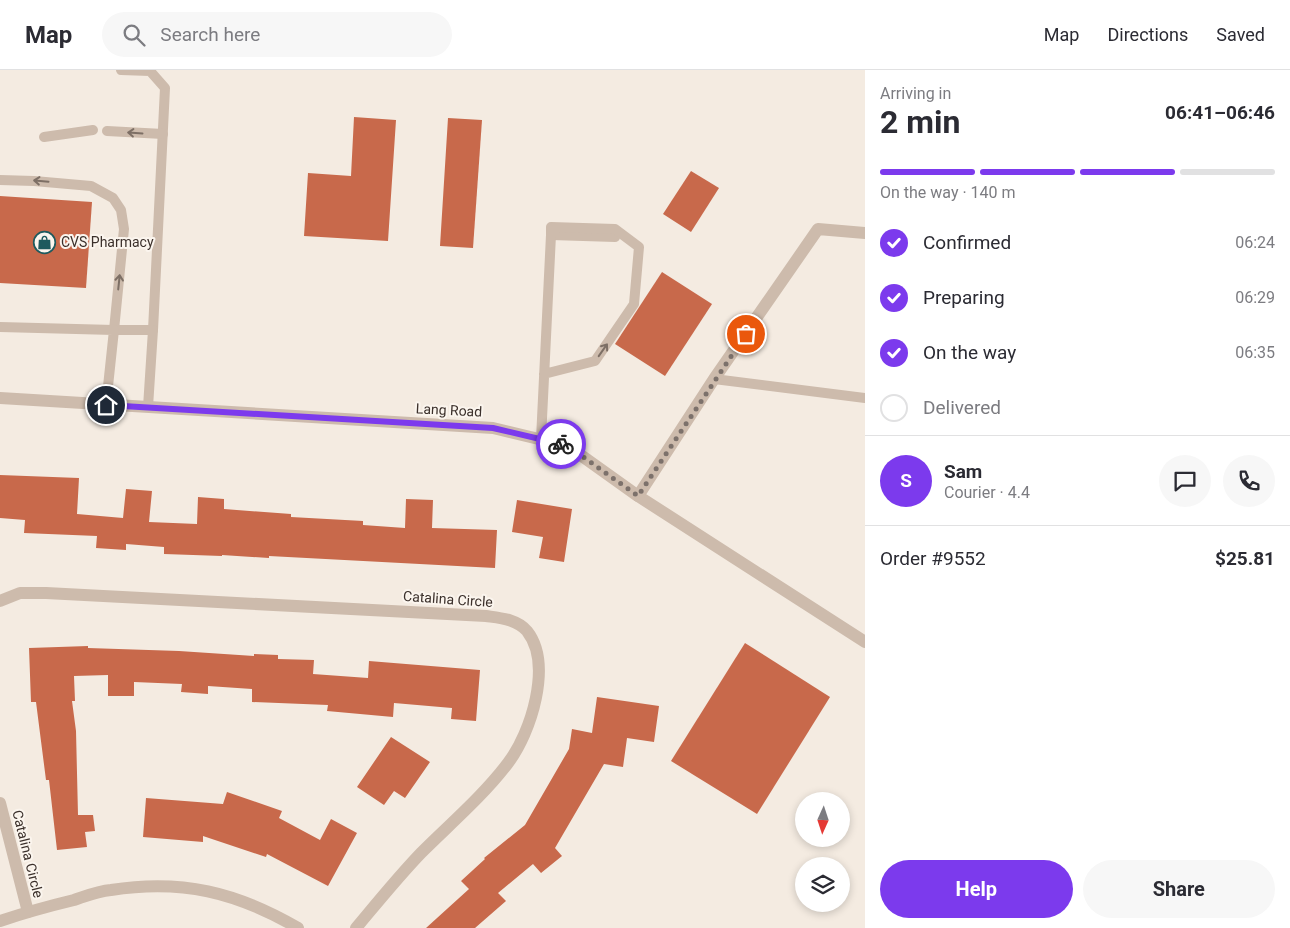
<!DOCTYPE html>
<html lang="en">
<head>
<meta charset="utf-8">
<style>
  body { margin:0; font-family:Roboto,sans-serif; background:#f7f7f7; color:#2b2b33; height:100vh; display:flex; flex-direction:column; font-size:19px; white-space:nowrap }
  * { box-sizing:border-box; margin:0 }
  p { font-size:16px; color:#7c7c81 }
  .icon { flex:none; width:28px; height:28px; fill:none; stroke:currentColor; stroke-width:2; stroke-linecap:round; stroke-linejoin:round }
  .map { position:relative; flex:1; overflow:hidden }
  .sheet { display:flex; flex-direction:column; background:#fff; width:425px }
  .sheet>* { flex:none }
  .needle { width:32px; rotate:183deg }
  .controls { position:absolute; left:795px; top:722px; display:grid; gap:10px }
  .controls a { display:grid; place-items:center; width:55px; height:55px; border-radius:50%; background:#fff; box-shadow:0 2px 8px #0003; font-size:25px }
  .pin { position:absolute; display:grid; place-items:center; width:42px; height:42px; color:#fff; margin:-21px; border:2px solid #fff; border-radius:50%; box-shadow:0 1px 5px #0007 }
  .courier { position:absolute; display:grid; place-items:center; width:50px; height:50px; margin:-25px; border:4px solid #7c3aed; border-radius:50%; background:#fff; color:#222; box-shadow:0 1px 6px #0007 }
  .headline em { font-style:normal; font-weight:700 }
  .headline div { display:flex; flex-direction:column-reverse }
  .headline { display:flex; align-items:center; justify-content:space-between; height:85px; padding:0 15px }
  h1 { font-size:32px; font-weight:700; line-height:38px }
  .bar { display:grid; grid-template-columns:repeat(4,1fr); gap:8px 5px; align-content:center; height:60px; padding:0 15px }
  .bar i { height:6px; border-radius:4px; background:#e1e1e2 }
  .bar .active { background:#7c3aed }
  .bar p { grid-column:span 4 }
  .line { display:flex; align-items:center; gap:12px; padding:0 15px; border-top:1px solid #e1e1e2 }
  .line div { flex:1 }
  .round { display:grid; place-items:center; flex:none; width:52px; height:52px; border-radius:26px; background:#f7f7f7 }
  ol { padding:0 15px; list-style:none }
  li { display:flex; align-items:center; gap:15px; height:55px }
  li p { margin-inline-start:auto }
  li .icon { padding:5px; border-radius:50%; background:#7c3aed; color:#fff; stroke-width:4 }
  li:last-child { color:#7c7c81 }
  li i { width:28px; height:28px; border:2px solid #e1e1e2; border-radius:50% }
  .action { display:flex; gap:10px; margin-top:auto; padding:10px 15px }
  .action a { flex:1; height:58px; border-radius:30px; background:#7c3aed; color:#fff; font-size:20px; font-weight:700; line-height:58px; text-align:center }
  .action a+a { background:#f7f7f7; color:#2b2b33 }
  header { display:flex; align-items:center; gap:30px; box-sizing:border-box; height:70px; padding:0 25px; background:#fff; border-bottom:1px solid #e1e1e2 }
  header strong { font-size:24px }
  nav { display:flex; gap:28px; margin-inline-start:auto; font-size:18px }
  .search { width:350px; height:45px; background:#f7f7f7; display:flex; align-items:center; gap:12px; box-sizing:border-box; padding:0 18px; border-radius:28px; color:#7c7c81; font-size:19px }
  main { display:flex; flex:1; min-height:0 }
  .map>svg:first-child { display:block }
  .building { fill:#c8694b }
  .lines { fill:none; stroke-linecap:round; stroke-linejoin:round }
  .service { stroke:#cdbbac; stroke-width:10 }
  .minor { stroke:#cdbbac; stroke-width:12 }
  .oneway { stroke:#7d6f65 }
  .done { stroke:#7c716b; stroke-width:5; stroke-dasharray:0 9 }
  .route { stroke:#7c3aed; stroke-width:6 }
  .labels { text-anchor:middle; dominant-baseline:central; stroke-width:4; stroke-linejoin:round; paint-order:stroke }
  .poi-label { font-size:14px; fill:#3b302b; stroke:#fbf5ee; text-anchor:start }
  .street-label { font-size:14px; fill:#3b302b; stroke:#fbf5ee }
</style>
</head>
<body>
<header>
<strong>Map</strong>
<div class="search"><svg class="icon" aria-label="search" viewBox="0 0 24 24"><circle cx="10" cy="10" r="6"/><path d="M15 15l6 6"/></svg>Search here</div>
<nav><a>Map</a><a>Directions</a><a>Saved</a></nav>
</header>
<main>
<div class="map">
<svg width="865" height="858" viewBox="0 0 865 858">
  <rect width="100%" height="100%" fill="#f4ebe1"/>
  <g class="building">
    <polygon points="354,47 396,50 388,171 304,166 308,103 351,106"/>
    <polygon points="448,48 482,50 473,178 440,176"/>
    <polygon points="691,101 719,118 691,162 663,144"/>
    <polygon points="0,126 92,132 86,218 0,213"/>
    <polygon points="662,202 712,234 665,306 615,274"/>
    <polygon points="0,405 79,408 77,444 123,448 126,419 152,421 149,452 197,454 198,427 224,429 224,439 291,444 291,447 363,451 363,455 405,458 406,429 433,430 432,458 497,460 495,498 269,486 269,488 222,485 222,486 164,484 164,477 126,474 126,480 96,478 97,466 24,463 25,450 0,448"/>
    <polygon points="517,430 572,439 564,492 539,488 543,467 512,462"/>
    <polygon points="745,573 830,627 757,744 671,691"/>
    <polygon points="88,576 88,578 179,581 254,586 254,584 278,585 278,589 314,590 313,604 368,608 369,591 480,600 476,651 451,649 452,638 394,633 393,647 327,641 328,635 252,632 252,619 208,616 208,624 181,622 182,614 134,612 134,626 108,626 108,605 74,606 75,631 72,631 76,661 78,745 93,745 95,761 85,762 87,777 57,780 49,710 46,710 36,632 31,632 29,578"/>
    <polygon points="597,627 659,636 654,672 627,668 623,697 604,694 555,778 562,786 541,803 533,794 498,823 506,831 475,858 426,858 469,819 461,811 485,789 484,788 525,755 569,679 572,659 592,663"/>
    <polygon points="391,667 430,692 405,728 394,721 384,735 357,717"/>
    <polygon points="227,722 282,741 279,748 320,770 331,749 357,763 328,816 267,784 266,787 203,766 203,772 143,767 146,728 223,734"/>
  </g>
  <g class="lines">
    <g class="service">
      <polyline points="121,0 150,1 165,18 153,260"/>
      <polyline points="107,61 163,64"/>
      <polyline points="44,67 93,60"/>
      <polyline points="0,110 34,111 91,116 113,128 121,140 124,159 114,260 153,260 148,337"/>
      <polyline points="551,165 615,167"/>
      <polyline points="0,257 114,260 106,335"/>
      <polyline points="714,309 865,328"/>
      <polyline points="541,369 551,165 551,157 615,159 639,177 634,234 595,291 544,304"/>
    </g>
    <g class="minor">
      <polyline points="0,328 493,358 568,376 638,426 865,572"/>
      <polyline points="638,426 714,309 818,159 865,163"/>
      <path d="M0 531 20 523H46L486 546C500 548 517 549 527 561 553 594 531 663 508 693 483 726 450 754 421 783 398 807 377 833 356 858"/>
      <polyline points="0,733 28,842"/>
      <path d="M0 851C24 843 49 836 74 830 86 826 98 821 111 820 182 809 236 822 298 858"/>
    </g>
  </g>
  <defs><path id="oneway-shaft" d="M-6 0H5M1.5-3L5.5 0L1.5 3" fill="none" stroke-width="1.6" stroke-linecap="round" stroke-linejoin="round" transform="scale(1.25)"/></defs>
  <g class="oneway">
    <use href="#oneway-shaft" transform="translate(135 63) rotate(-176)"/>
    <use href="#oneway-shaft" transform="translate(41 111) rotate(-175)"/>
    <use href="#oneway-shaft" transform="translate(119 212) rotate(-84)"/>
    <use href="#oneway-shaft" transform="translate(603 280) rotate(-55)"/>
  </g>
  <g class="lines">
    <polyline class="done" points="561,374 568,376 638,426 746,264"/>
    <polyline class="route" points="106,335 493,358 561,374"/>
  </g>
  <defs>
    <symbol id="shop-ring" viewBox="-11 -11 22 22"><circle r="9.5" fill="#fbf5ee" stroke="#1f5a5e" stroke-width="1.5"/><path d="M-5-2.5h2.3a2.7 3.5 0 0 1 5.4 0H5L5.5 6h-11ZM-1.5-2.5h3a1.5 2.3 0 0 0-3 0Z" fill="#1f5a5e"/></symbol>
  </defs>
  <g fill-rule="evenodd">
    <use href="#shop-ring" x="32" y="160" width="25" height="25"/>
  </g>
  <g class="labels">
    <g class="poi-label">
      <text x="61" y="172">CVS Pharmacy</text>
    </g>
    <g class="street-label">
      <text transform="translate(449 340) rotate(3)">Lang Road</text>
      <text transform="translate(448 529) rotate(4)">Catalina Circle</text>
      <text transform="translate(28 784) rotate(76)">Catalina Circle</text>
    </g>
  </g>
</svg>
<div class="controls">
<a><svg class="needle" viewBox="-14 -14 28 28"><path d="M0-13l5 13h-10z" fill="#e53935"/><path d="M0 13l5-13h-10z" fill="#7c7c81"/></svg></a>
<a><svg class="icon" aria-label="layers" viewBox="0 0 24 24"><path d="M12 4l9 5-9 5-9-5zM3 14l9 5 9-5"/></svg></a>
</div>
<div class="pin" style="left:746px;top:264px;background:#ea580c"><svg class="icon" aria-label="bag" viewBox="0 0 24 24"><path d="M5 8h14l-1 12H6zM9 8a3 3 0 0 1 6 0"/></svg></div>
<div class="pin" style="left:106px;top:335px;background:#1f2937"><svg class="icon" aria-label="home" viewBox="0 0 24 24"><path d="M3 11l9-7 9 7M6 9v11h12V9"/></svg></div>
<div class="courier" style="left:561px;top:374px"><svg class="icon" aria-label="bike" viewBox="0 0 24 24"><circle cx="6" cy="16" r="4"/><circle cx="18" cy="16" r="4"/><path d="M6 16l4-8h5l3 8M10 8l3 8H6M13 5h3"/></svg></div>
</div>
<section class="sheet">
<div class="headline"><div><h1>2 min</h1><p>Arriving in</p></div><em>06:41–06:46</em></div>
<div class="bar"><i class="active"></i><i class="active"></i><i class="active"></i><i></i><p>On the way · 140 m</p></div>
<ol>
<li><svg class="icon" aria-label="check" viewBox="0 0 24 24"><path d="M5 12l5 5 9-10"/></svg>Confirmed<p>06:24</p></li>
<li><svg class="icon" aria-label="check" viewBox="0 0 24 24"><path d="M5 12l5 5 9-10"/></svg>Preparing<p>06:29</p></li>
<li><svg class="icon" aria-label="check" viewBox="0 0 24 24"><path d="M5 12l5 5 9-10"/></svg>On the way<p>06:35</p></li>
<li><i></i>Delivered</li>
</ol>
<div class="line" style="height:90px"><b class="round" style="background:#7c3aed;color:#fff">S</b><div><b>Sam</b><p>Courier · 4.4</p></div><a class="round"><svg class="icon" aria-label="chat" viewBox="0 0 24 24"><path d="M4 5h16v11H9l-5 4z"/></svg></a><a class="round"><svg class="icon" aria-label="phone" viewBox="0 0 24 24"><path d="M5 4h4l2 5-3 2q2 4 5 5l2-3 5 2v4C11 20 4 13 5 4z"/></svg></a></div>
<div class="line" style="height:65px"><div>Order #9552</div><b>$25.81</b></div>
<div class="action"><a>Help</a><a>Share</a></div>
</section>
</main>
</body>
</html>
